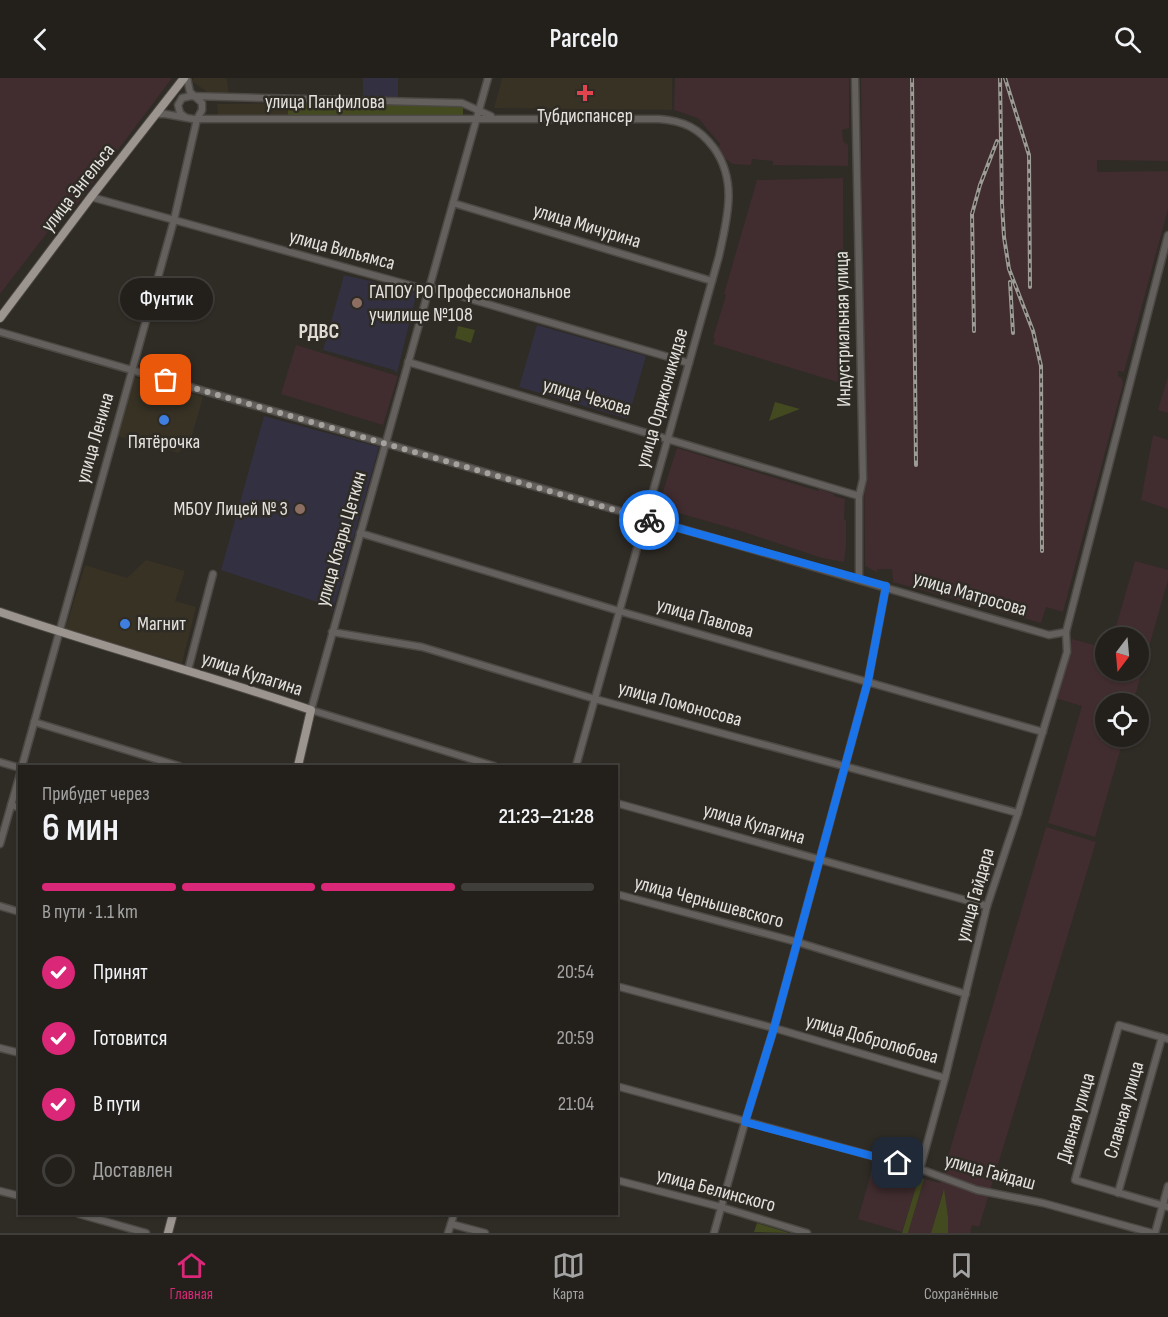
<!DOCTYPE html>
<html lang="ru">
<head>
<meta charset="utf-8">
<style>
  body { margin:0; font-family:"Sofia Sans Condensed",sans-serif; background:#2f2d29; color:#f1f3f6; height:100vh; display:flex; flex-direction:column; font-size:22px; white-space:nowrap }
  * { box-sizing:border-box; margin:0 }
  p { font-size:20px; color:#a3a3a3 }
  .icon { flex:none; width:33px; height:33px; fill:none; stroke:currentColor; stroke-width:2; stroke-linecap:round; stroke-linejoin:round }
  .map { position:relative; flex:1; overflow:hidden }
  .panel { position:absolute; left:18px; top:687px; width:600px; height:450px; display:flex; flex-direction:column; background:#23201c; border-radius:0px; box-shadow:0 2px 4px #0004,0 0 0 2px #403e3b }
  .panel>* { flex:none }
  .needle { width:39px; rotate:196deg }
  .fabs { position:absolute; left:1095px; top:549px; display:grid; gap:12px }
  .fabs a { display:grid; place-items:center; width:54px; height:54px; border-radius:50%; background:#23201c; box-shadow:0 2px 4px #0004,0 0 0 2px #403e3b; font-size:30px }
  .pin { position:absolute; display:grid; place-items:center; width:51px; height:51px; color:#fff; margin:-26px; border-radius:12px; box-shadow:0 3px 9px #0006 }
  .courier { position:absolute; display:grid; place-items:center; width:60px; height:60px; margin:-30px; border:4px solid #1a73e8; border-radius:50%; background:#fff; color:#222; box-shadow:0 2px 8px #0007 }
  .bubble { position:absolute; height:42px; border-radius:21px; background:#23201c; box-shadow:0 2px 4px #0004,0 0 0 2px #403e3b; font-size:20px; font-weight:600; line-height:42px; text-align:center }
  .summary em { font-style:normal; font-weight:600 }
  .summary div { display:flex; flex-direction:column-reverse }
  .summary { display:flex; align-items:center; justify-content:space-between; height:102px; padding:0 24px }
  h1 { font-size:39px; font-weight:600; line-height:45px }
  .bar { display:grid; grid-template-columns:repeat(4,1fr); gap:9px 6px; align-content:center; height:72px; padding:0 24px }
  .bar i { height:8px; border-radius:4px; background:#403e3b }
  .bar .selected { background:#db2777 }
  .bar p { grid-column:span 4 }
  ol { padding:0 24px; list-style:none }
  li { display:flex; align-items:center; gap:18px; height:66px }
  li p { margin-inline-start:auto }
  li .icon { padding:6px; border-radius:50%; background:#db2777; color:#fff; stroke-width:4 }
  li:last-child { color:#a3a3a3 }
  li i { width:33px; height:33px; border:3px solid #403e3b; border-radius:50% }
  header { display:flex; justify-content:space-between; align-items:center; height:78px; padding:0 24px; background:#23201c; font-size:27px; font-weight:600 }
  .tab-bar { display:flex; justify-content:space-around; align-items:center; height:84px; border-top:2px solid #403e3b; background:#23201c; font-size:16px; color:#a3a3a3 }
  .tab-bar a { display:grid; justify-items:center; gap:3px }
  .tab-bar .selected { color:#db2777 }
  .map>svg:first-child { display:block }
  .built { fill:#383225 }
  .industrial { fill:#412d2f }
  .education { fill:#333041 }
  .green { fill:#444a1f }
  .lines { fill:none; stroke-linecap:round; stroke-linejoin:round }
  .minor-casing { stroke:#4c4843; stroke-width:9 }
  .major-casing { stroke:#4c4843; stroke-width:10 }
  .minor { stroke:#64605e; stroke-width:6 }
  .major { stroke:#9b948f; stroke-width:8 }
  .rail-casing { stroke:#9d9b96; stroke-width:4 }
  .rail { stroke:#2f2b25; stroke-width:1.5; stroke-dasharray:4.5; stroke-linecap:butt }
  .done { stroke:#a5a29d; stroke-width:6; stroke-dasharray:0 10.8 }
  .route { stroke:#1a73e8; stroke-width:8 }
  .health-dot { fill:#e0444e; stroke:#2f2b25; stroke-width:2 }
  .education-dot { fill:#8d6e63; stroke:#2f2b25; stroke-width:2 }
  .shop-dot { fill:#3f7fe0; stroke:#2f2b25; stroke-width:2 }
  .labels { text-anchor:middle; dominant-baseline:central; stroke-width:5; stroke-linejoin:round; paint-order:stroke }
  .street-label { font-size:20px; fill:#e4e2de; stroke:#2f2b25 }
  .poi-label { font-size:20px; fill:#e4e2de; stroke:#2f2b25 }
  .neighbourhood-label { font-size:21px; font-weight:bold; fill:#dfdad2; stroke:#2f2b25 }
</style>
</head>
<body>
<header><svg class="icon" aria-label="back" viewBox="0 0 24 24"><path d="M15 5l-7 7 7 7"/></svg>Parcelo<svg class="icon" aria-label="search" viewBox="0 0 24 24"><circle cx="10" cy="10" r="6"/><path d="M15 15l6 6"/></svg></header>
<div class="map">
<svg width="1168" height="1155" viewBox="0 0 1168 1155">
  <rect width="100%" height="100%" fill="#2f2b25"/>
  <g class="built">
    <polygon points="194,0 225,0 227,2 229,17 211,17 192,3"/>
    <polygon points="502,0 672,0 672,32 494,30"/>
    <polygon points="288,25 288,37 218,38 217,26"/>
    <polygon points="134,299 203,319 190,365 178,375 117,358"/>
    <polygon points="146,482 185,493 175,523 196,529 182,585 65,552 85,487 127,500"/>
  </g>
  <g class="industrial">
    <polygon points="0,0 172,0 69,137 64,133 57,143 59,145 56,148 53,147 0,216"/>
    <polygon points="675,0 849,0 849,50 842,52 843,63 848,67 848,88 773,87 773,83 752,81 751,87 733,86 724,80 718,71 720,66 698,40 674,32"/>
    <polygon points="861,0 1168,0 1168,83 1097,82 1097,94 1168,93 1168,131 1124,294 1118,293 1118,298 1122,300 1123,306 1063,534 1046,529 1041,545 893,504 892,491 877,491 877,494 865,488"/>
    <polygon points="843,100 844,306 713,266 715,260 713,260 726,217 724,216 757,102"/>
    <polygon points="296,267 398,298 383,347 281,316"/>
    <polygon points="1168,298 1168,335 1158,332"/>
    <polygon points="1153,357 1168,362 1168,431 1141,422"/>
    <polygon points="677,370 818,413 819,411 834,416 834,418 845,421 844,441 846,442 846,468 844,484 822,480 738,452 658,429"/>
    <polygon points="1135,483 1168,492 1168,502 1133,625 1106,626 1106,658 1124,659 1095,759 1048,745 1082,628 1055,620 1072,561 1098,568 1101,558 1105,560 1106,592 1138,592 1138,560 1113,559"/>
    <polygon points="1046,749 1096,764 979,1149 972,1147 970,1155 948,1155 948,1139 943,1113 931,1155 908,1155 924,1101 940,1105"/>
    <polygon points="874,1084 919,1099 902,1154 858,1141"/>
  </g>
  <g class="education">
    <polygon points="363,0 398,0 398,19 363,18"/>
    <polygon points="344,197 417,214 397,295 394,292 323,272"/>
    <polygon points="537,247 646,278 628,341 519,309"/>
    <polygon points="264,338 379,369 333,533 326,527 221,492"/>
  </g>
  <g class="green">
    <polygon points="288,25 463,28 463,38 288,37"/>
    <polygon points="458,248 475,252 471,265 455,260"/>
    <polygon points="775,324 800,331 769,343"/>
    <polygon points="919,1099 924,1101 908,1155 902,1155"/>
    <polygon points="944,1111 948,1139 948,1155 931,1155"/>
    <polygon points="757,1145 789,1155 754,1154"/>
  </g>
  <g class="lines">
    <defs>
      <g id="minor">
        <polyline points="488,0 311,632 494,688"/>
        <polyline points="855,0 863,401 859,418 859,501"/>
        <path d="M157 36H165L193 41H659C684 43 699 50 714 70 738 104 727 140 719 178L576 688"/>
        <polyline points="185,39 180,35 178,27 182,20 191,18 462,25 491,38"/>
        <polyline points="91,119 420,210 436,211 689,285"/>
        <polyline points="453,125 712,203"/>
        <polyline points="0,254 1049,557 1066,554"/>
        <polyline points="408,284 859,418"/>
        <polyline points="360,455 619,533 1043,654"/>
        <polyline points="332,554 422,569 595,621 1018,735"/>
        <polyline points="188,592 213,496"/>
        <polyline points="34,644 179,688"/>
        <polyline points="0,684 20,690"/>
        <polyline points="22,688 174,142 197,41 202,32 202,25 190,14 187,0"/>
        <polyline points="616,725 987,828"/>
        <polyline points="11,727 20,730"/>
        <polyline points="0,766 20,696"/>
        <polyline points="616,816 797,864 966,916"/>
        <polyline points="0,828 20,834"/>
        <polyline points="616,908 774,950 945,1000"/>
        <polyline points="1168,961 1119,947 1075,1102 1168,1129"/>
        <polyline points="0,970 20,975"/>
        <polyline points="616,1008 920,1091 977,1112 1043,1125 1152,1155"/>
        <polyline points="920,1091 945,1000 987,828 1018,735 1067,574 1066,554 1168,157"/>
        <polyline points="616,1102 721,1129 807,1155"/>
        <polyline points="0,1113 20,1118"/>
        <polyline points="1118,1115 1162,959"/>
        <polyline points="79,1136 146,1155"/>
        <polyline points="451,1146 485,1155"/>
        <polyline points="448,1155 454,1136"/>
        <polyline points="714,1155 745,1044 774,950 868,603 886,508"/>
        <polyline points="1155,1155 1168,1108"/>
      </g>
      <g id="major">
        <polyline points="0,240 91,119 184,0"/>
        <path d="M0 534C103 569 208 597 311 632L298 688"/>
        <polyline points="168,1155 173,1136"/>
      </g>
    </defs>
    <use href="#minor" class="minor-casing"/>
    <use href="#major" class="major-casing"/>
    <use href="#minor" class="minor"/>
    <use href="#major" class="major"/>
    <defs>
      <g id="rail">
        <polyline points="912,0 916,387"/>
        <polyline points="1000,0 1002,126 1004,159 1009,191 1033,253 1041,288 1042,473"/>
        <polyline points="1005,0 1029,77 1030,209"/>
        <polyline points="1010,204 1013,255"/>
        <polyline points="974,253 972,136 980,107 997,63"/>
      </g>
    </defs>
    <use href="#rail" class="rail-casing"/>
    <use href="#rail" class="rail"/>
  </g>
  <g class="lines">
    <polyline class="done" points="166,302 649,442"/>
    <polyline class="route" points="649,442 886,508 868,603 774,950 745,1044 898,1085"/>
  </g>
  <path class="health-dot" d="M582 6h6v6h6v6h-6v6h-6v-6h-6v-6h6z"/>
  <g class="education-dot">
    <circle cx="357" cy="225" r="6"/>
    <circle cx="300" cy="431" r="6"/>
  </g>
  <g class="shop-dot">
    <circle cx="164" cy="342" r="6"/>
    <circle cx="125" cy="546" r="6"/>
  </g>
  <g class="labels">
    <g class="street-label">
      <text x="325" y="24">улица Панфилова</text>
      <text transform="translate(78 110) rotate(-52)">улица Энгельса</text>
      <text transform="translate(587 148) rotate(17)">улица Мичурина</text>
      <text transform="translate(342 172) rotate(15)">улица Вильямса</text>
      <text transform="translate(843 251) rotate(-91)">Индустриальная улица</text>
      <text transform="translate(587 319) rotate(16)">улица Чехова</text>
      <text transform="translate(662 320) rotate(-74)">улица Орджоникидзе</text>
      <text transform="translate(95 360) rotate(-74)">улица Ленина</text>
      <text transform="translate(341 461) rotate(-74)">улица Клары Цеткин</text>
      <text transform="translate(970 516) rotate(16)">улица Матросова</text>
      <text transform="translate(705 540) rotate(16)">улица Павлова</text>
      <text transform="translate(252 596) rotate(18)">улица Кулагина</text>
      <text transform="translate(680 626) rotate(15)">улица Ломоносова</text>
      <text transform="translate(754 746) rotate(16)">улица Кулагина</text>
      <text transform="translate(975 817) rotate(-74)">улица Гайдара</text>
      <text transform="translate(709 824) rotate(15)">улица Чернышевского</text>
      <text transform="translate(872 961) rotate(16)">улица Добролюбова</text>
      <text transform="translate(1124 1032) rotate(-74)">Славная улица</text>
      <text transform="translate(1076 1040) rotate(-74)">Дивная улица</text>
      <text transform="translate(990 1094) rotate(15)">улица Гайдаш</text>
      <text transform="translate(716 1112) rotate(15)">улица Белинского</text>
    </g>
    <g class="poi-label">
      <text x="585" y="38">Тубдиспансер</text>
      <text x="369" y="214" text-anchor="start">ГАПОУ РО Профессиональное<tspan x="369" dy="23">училище №108</tspan></text>
      <text x="164" y="364">Пятёрочка</text>
      <text x="288" y="431" text-anchor="end">МБОУ Лицей № 3</text>
      <text x="137" y="546" text-anchor="start">Магнит</text>
    </g>
    <g class="neighbourhood-label">
      <text x="319" y="253">РДВС</text>
    </g>
  </g>
</svg>
<div class="fabs">
<a><svg class="needle" viewBox="-14 -14 28 28"><path d="M0-13l5 13h-10z" fill="#e53935"/><path d="M0 13l5-13h-10z" fill="#a3a3a3"/></svg></a>
<a><svg class="icon" aria-label="locate" viewBox="0 0 24 24"><circle cx="12" cy="12" r="6"/><path d="M12 2v4M12 18v4M2 12h4M18 12h4"/></svg></a>
</div>
<div class="pin" style="left:166px;top:302px;background:#ea580c"><svg class="icon" aria-label="bag" viewBox="0 0 24 24"><path d="M5 8h14l-1 12H6zM9 8a3 3 0 0 1 6 0"/></svg></div>
<div class="pin" style="left:898px;top:1085px;background:#1f2937"><svg class="icon" aria-label="home" viewBox="0 0 24 24"><path d="M3 11l9-7 9 7M6 9v11h12V9"/></svg></div>
<div class="courier" style="left:649px;top:442px"><svg class="icon" aria-label="bike" viewBox="0 0 24 24"><circle cx="6" cy="16" r="4"/><circle cx="18" cy="16" r="4"/><path d="M6 16l4-8h5l3 8M10 8l3 8H6M13 5h3"/></svg></div>
<div class="bubble" style="left:120px;top:200px;width:93px">Фунтик</div>
<section class="panel">
<div class="summary"><div><h1>6 мин</h1><p>Прибудет через</p></div><em>21:23–21:28</em></div>
<div class="bar"><i class="selected"></i><i class="selected"></i><i class="selected"></i><i></i><p>В пути · 1.1 km</p></div>
<ol>
<li><svg class="icon" aria-label="check" viewBox="0 0 24 24"><path d="M5 12l5 5 9-10"/></svg>Принят<p>20:54</p></li>
<li><svg class="icon" aria-label="check" viewBox="0 0 24 24"><path d="M5 12l5 5 9-10"/></svg>Готовится<p>20:59</p></li>
<li><svg class="icon" aria-label="check" viewBox="0 0 24 24"><path d="M5 12l5 5 9-10"/></svg>В пути<p>21:04</p></li>
<li><i></i>Доставлен</li>
</ol>
</section>
</div>
<nav class="tab-bar">
<a class="selected"><svg class="icon" aria-label="home" viewBox="0 0 24 24"><path d="M3 11l9-7 9 7M6 9v11h12V9"/></svg>Главная</a>
<a><svg class="icon" aria-label="map" viewBox="0 0 24 24"><path d="M3 6l6-2 6 2 6-2v14l-6 2-6-2-6 2zM9 4v14M15 6v14"/></svg>Карта</a>
<a><svg class="icon" aria-label="saved" viewBox="0 0 24 24"><path d="M7 4h10v16l-5-4-5 4z"/></svg>Сохранённые</a>
</nav>
</body>
</html>
